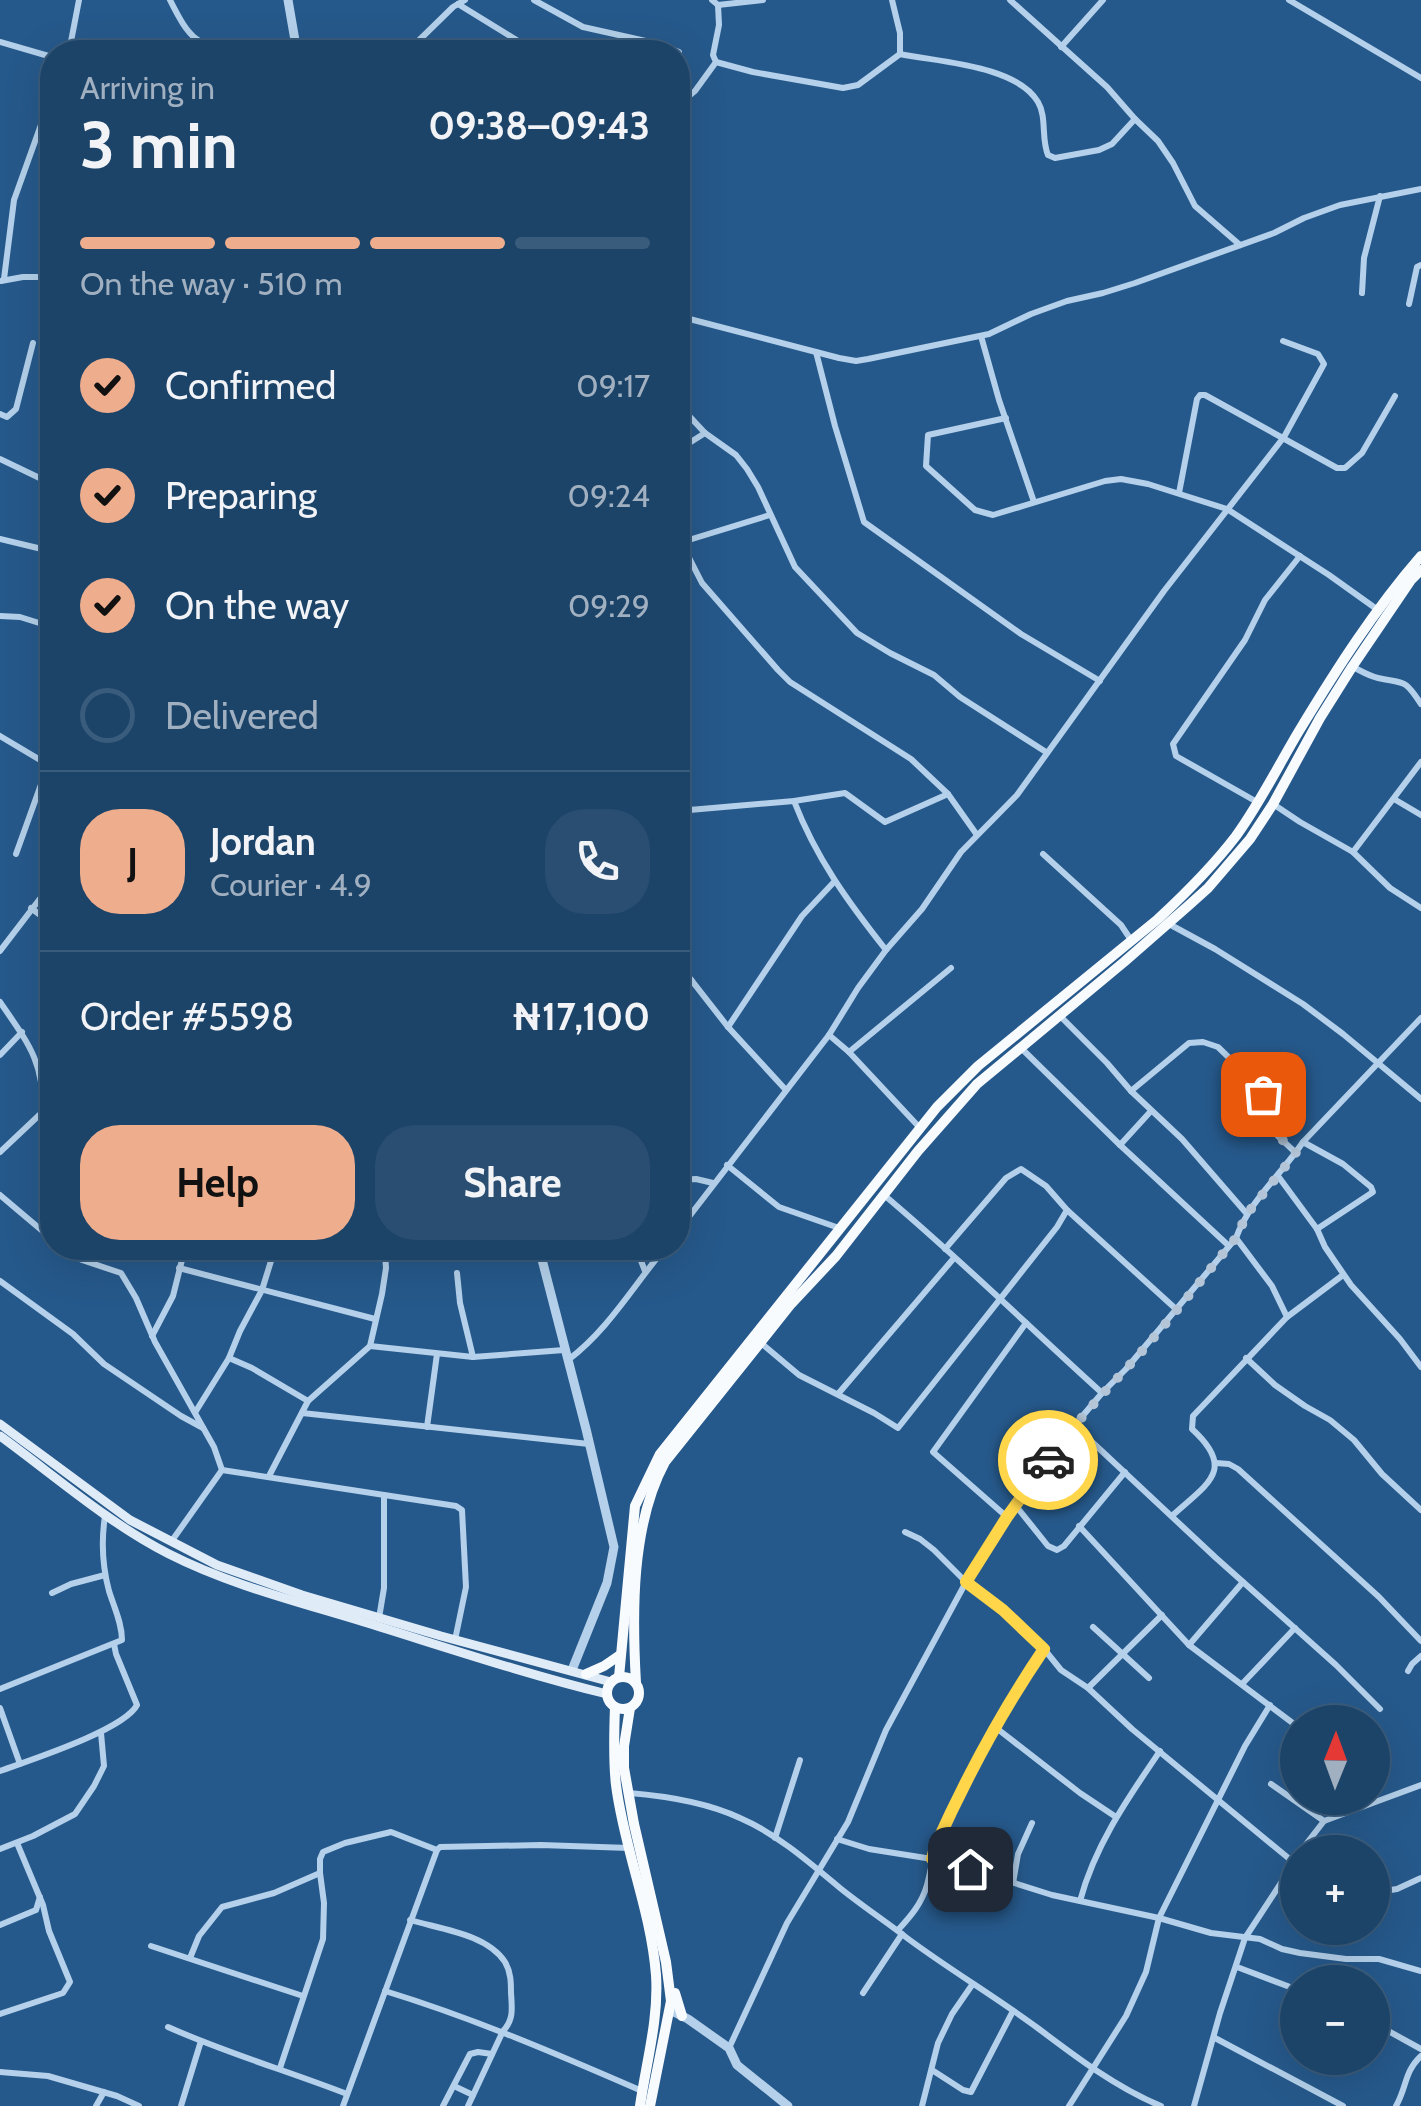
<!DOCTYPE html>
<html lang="en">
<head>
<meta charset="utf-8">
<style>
  body { margin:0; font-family:Cabin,sans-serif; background:#294e71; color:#f1f3f6; height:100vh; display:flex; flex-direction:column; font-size:38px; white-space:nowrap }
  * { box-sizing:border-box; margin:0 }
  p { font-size:32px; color:#a0b0c0 }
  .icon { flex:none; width:55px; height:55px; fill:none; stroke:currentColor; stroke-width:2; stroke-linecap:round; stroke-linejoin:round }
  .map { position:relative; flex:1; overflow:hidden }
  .sheet { position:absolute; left:40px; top:40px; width:650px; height:1220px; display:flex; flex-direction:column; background:#1c4368; border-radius:40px; box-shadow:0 10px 40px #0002,0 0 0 2px #3a5c7c }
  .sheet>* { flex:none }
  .needle { width:65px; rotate:1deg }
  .buttons { position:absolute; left:1280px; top:1705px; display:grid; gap:20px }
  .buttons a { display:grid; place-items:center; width:110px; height:110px; border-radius:50%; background:#1c4368; box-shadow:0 10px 40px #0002,0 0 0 2px #3a5c7c; font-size:50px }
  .pin { position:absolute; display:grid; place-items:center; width:85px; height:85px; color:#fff; margin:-42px; border-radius:20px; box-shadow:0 5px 15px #0006 }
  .courier { position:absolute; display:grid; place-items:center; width:100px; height:100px; margin:-50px; border:8px solid #ffd54a; border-radius:50%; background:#fff; color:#222; box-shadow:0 2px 12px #0007 }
  .overview em { font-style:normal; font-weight:700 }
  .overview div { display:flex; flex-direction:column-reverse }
  .overview { display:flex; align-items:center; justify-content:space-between; height:170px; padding:0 40px }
  h1 { font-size:65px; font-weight:700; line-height:75px }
  .bar { display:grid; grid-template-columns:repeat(4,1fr); gap:15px 10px; align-content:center; height:120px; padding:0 40px }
  .bar i { height:12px; border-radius:8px; background:#3a5c7c }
  .bar .current { background:#eead8d }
  .bar p { grid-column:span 4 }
  .line { display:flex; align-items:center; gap:25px; padding:0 40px; border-top:2px solid #3a5c7c }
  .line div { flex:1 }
  .round { display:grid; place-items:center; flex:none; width:105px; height:105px; border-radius:40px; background:#294e71 }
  ol { padding:0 40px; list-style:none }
  li { display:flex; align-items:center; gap:30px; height:110px }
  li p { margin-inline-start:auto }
  li .icon { padding:10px; border-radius:50%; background:#eead8d; color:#111; stroke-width:4 }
  li:last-child { color:#a0b0c0 }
  li i { width:55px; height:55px; border:5px solid #3a5c7c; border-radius:50% }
  .cta { display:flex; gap:20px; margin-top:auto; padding:20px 40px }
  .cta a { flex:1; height:115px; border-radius:40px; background:#eead8d; color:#111; font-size:40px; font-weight:700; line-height:115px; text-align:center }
  .cta a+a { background:#294e71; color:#f1f3f6 }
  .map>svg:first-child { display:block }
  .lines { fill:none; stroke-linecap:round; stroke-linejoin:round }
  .minor { stroke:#b4d0ea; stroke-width:6 }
  .tertiary { stroke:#b4d0ea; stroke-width:9 }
  .secondary { stroke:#dfecf8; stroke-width:9 }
  .primary { stroke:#f8fbfe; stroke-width:10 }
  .done { stroke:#b3c5d6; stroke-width:10; stroke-dasharray:0 18 }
  .route { stroke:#ffd54a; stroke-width:12 }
</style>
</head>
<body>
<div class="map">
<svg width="1421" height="2106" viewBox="0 0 1421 2106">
  <rect width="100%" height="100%" fill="#26598b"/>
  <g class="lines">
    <g class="minor">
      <path d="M170 0C190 40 196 46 240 52"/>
      <polyline points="534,0 583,27 659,44 679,52 678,61"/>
      <polyline points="892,0 900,33 900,54"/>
      <polyline points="1010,0 1107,87 1135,119"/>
      <polyline points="1289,0 1421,78"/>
      <polyline points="458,4 536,52"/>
      <polyline points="718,5 763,0"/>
      <polyline points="0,42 52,57"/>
      <polyline points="1061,47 1103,0"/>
      <polyline points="69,52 79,0"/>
      <polyline points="407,52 453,7 465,0"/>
      <path d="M716 62 753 72 843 88 858 85 900 54C938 62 1016 65 1038 102 1047 117 1041 139 1048 155L1055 158 1099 150 1112 144 1135 119 1158 141 1173 163 1195 206 1240 245"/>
      <polyline points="678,105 695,91 716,62 713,55 719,25 718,5 712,0"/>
      <polyline points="4,279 14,200 52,94"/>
      <polyline points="1,281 23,277 52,277"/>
      <polyline points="1362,293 1364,258 1380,196"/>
      <polyline points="1409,304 1417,267 1421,265"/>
      <polyline points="678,316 839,358 856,361 868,359 989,334 1031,314 1067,301 1103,293 1135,283 1274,233 1304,218 1340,205 1421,189"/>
      <polyline points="981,336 999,400 1034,502"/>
      <polyline points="816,352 835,426 864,522 1021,634 1100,681"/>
      <polyline points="678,404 705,433 736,455 747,469 758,487 795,567 857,633 890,653 934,675 960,697 1046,752"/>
      <polyline points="0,414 7,417 16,409 33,343"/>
      <polyline points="1006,418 928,435 926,466 975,510 993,515 1105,481 1121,479 1148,484 1227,509 1329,575 1378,610"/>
      <polyline points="678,450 705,433"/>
      <polyline points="0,459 52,484"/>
      <polyline points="1179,493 1197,399 1200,395 1205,395 1337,468 1345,468 1362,453 1395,396"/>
      <polyline points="0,539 46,550"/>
      <polyline points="681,542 702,583 778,670 790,682 911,759 948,794 977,835"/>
      <polyline points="679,543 770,515"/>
      <polyline points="0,616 20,617 52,627"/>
      <path d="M1353 667C1361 671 1369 676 1378 678 1405 684 1404 678 1421 704"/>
      <polyline points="0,736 52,767"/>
      <polyline points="678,779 690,809"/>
      <polyline points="1394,799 1421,815"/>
      <path d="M794 801C816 858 848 902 886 950"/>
      <polyline points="1257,802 1176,756 1173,744 1245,640 1265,600 1300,556"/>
      <polyline points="1273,804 1300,822 1353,852 1390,888 1421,908"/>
      <polyline points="678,811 794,801 845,793 885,822 948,794"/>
      <polyline points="1353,852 1421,762"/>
      <polyline points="16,854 48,765"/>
      <polyline points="1043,854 1121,925 1131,940"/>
      <polyline points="31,908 52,924"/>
      <polyline points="1169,924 1215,949 1303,1004 1343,1034 1421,1099"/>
      <polyline points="0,951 52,883"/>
      <polyline points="678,963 728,1027 785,1089"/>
      <polyline points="678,991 692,981"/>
      <path d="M0 1002C28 1043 44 1061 43 1113"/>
      <polyline points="1059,1015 1107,1063 1131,1091 1182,1139 1247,1214"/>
      <polyline points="728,1027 802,916 834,882"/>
      <polyline points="829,1035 849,1052 920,1128"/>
      <polyline points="1021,1048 1120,1145 1229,1246"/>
      <polyline points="849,1052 951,968"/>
      <polyline points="0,1055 22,1032"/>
      <polyline points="1131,1091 1189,1043 1203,1042 1218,1047 1256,1084 1263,1094 1262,1109 1266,1125 1296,1153"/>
      <polyline points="1303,1142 1343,1164 1371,1187 1373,1192 1317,1229"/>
      <polyline points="1120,1145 1151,1111"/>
      <polyline points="0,1152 52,1103"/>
      <polyline points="727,1165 779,1207 839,1228"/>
      <polyline points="1278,1176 1317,1229 1325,1247 1351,1285 1400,1339 1421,1367"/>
      <polyline points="678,1180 696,1179 713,1183"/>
      <polyline points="0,1195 52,1239"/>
      <path d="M884 1195C959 1258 1029 1327 1102 1393"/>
      <polyline points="678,1231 829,1035 858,988 886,950 922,909 961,852 1017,795 1164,591 1284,437 1324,364 1318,354 1283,341"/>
      <polyline points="64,1248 82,1260 121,1273 136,1298 155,1342 214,1447 222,1470"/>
      <polyline points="275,1248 262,1290 240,1331 229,1358 252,1368 308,1401"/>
      <polyline points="636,1248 645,1271"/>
      <polyline points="945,1249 1006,1178 1021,1169 1046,1186 1067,1210 1177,1310"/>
      <polyline points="179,1268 375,1319"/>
      <polyline points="457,1273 460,1303 473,1357"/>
      <polyline points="0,1281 73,1334 104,1364 181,1416 203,1428"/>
      <polyline points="1287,1317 1343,1275"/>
      <polyline points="152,1336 173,1296 185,1248"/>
      <polyline points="761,1343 799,1375 874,1413 898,1428 1057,1227 1067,1210"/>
      <polyline points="370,1346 473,1357 564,1350"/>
      <polyline points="1246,1358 1275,1385 1305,1406 1330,1420 1354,1440 1382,1474 1421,1510"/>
      <path d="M568 1360C608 1330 634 1285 665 1248"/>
      <polyline points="838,1394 954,1258"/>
      <polyline points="196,1411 229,1358"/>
      <polyline points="302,1413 589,1444"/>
      <polyline points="1075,1426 1215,1557 1336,1665 1380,1709"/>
      <polyline points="427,1427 437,1354"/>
      <polyline points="1216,1463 1229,1464 1238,1469 1379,1597 1421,1641"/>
      <polyline points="222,1470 456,1506 462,1510 466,1587 455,1640"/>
      <polyline points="269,1476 308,1401 370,1346 382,1294 386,1268 385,1253 382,1248"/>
      <polyline points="1016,1506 1048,1546 1057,1550 1064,1546 1125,1472"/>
      <path d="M1173 1515C1207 1484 1237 1470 1192 1429L1193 1416 1287 1317 1272 1286 1236 1238"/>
      <polyline points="1007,1517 933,1452 1026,1323"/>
      <polyline points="1079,1526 1189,1645 1298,1727"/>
      <polyline points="905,1532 920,1539 934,1550 966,1582 1003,1610 1044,1649 1061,1670 1088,1688 1132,1729 1298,1866"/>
      <polyline points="171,1542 222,1470"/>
      <polyline points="52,1593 71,1584 105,1575"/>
      <polyline points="379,1618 384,1588 384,1495"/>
      <polyline points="1093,1627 1149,1678"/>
      <polyline points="1189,1645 1243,1582"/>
      <polyline points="1408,1671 1412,1664 1421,1656"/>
      <polyline points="1243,1683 1295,1628"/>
      <polyline points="1088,1688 1162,1615"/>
      <path d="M0 1689 122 1640C122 1623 114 1607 109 1591 102 1565 101 1542 105 1516"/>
      <polyline points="0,1708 20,1764"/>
      <polyline points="995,1727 1080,1793 1116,1817"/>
      <path d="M0 1771C30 1760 124 1730 137 1705L116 1654 114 1644"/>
      <polyline points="1271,1784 1324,1821"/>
      <path d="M629 1793C666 1796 706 1802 740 1818 777 1834 809 1862 840 1888 861 1905 885 1921 907 1938 950 1970 996 1997 1039 2029 1076 2057 1117 2088 1161 2106"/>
      <polyline points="775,1838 800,1760"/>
      <polyline points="837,1839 869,1849 932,1859 970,1869 1052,1895 1159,1918 1211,1933 1260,1939 1282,1949 1300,1953 1346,1959 1379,1959 1421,1971"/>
      <polyline points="0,1849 33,1836 75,1814 94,1786 104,1766 101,1733"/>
      <polyline points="1300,1852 1324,1821 1421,1785"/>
      <polyline points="1013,1883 1018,1854 1032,1823"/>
      <polyline points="1372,1893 1397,1889 1421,1878"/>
      <path d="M1080 1901C1095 1845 1128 1798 1160 1751"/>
      <path d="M410 1920C440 1929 487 1934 505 1962 511 1972 511 1983 511 1993 512 2008 514 2020 503 2031L468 2106"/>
      <polyline points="0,1925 36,1910 40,1897"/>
      <path d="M898 1930C911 1916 922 1903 927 1885 932 1867 933 1850 941 1832 971 1768 1005 1707 1044 1649"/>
      <polyline points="151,1946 303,1996"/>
      <polyline points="190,1958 199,1936 222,1907 274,1893 320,1873"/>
      <polyline points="1237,1967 1298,1990"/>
      <path d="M385 1991C473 2018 557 2054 642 2091"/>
      <polyline points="863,1993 902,1934"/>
      <polyline points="0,2014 63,1993 70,1982 49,1931 43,1905 17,1843"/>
      <polyline points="1372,2022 1421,2049"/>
      <path d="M168 2027C226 2053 288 2071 347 2094"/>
      <polyline points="1215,2038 1343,2106"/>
      <path d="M729 2048 787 1923 848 1822 886 1730 966 1582 1007 1517 1063 1439 1102 1393 1126 1369 1236 1238C1250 1200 1281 1175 1303 1142L1421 1018"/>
      <polyline points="280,2068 323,1939 324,1903 320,1873 320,1859 323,1852 345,1843 391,1832 437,1850"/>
      <polyline points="932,2070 963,2090 971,2092 1013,2011"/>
      <polyline points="0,2072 48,2076 117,2096 139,2106"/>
      <polyline points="454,2086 473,2095"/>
      <polyline points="96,2106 104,2092"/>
      <polyline points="181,2106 201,2041"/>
      <polyline points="343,2106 437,1850 440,1847 541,1845 629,1848"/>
      <polyline points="443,2106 470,2054 478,2052 492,2054"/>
      <polyline points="922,2106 938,2043 952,2014 972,1985"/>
      <polyline points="1069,2106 1126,2016 1146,1972 1159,1918 1245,1746 1270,1705"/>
      <polyline points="1194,2106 1220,2013 1245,1938 1298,1857"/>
      <path d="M1396 2106C1407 2087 1404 2072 1421 2056"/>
    </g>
    <g class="tertiary">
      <polyline points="288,0 297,52"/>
      <polyline points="539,1248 586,1429 614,1547 607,1583 572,1670"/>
      <polyline points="670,2010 688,2019 729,2048 737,2065 788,2106"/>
    </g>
    <g class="secondary">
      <polyline points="0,1424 130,1520 217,1565 302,1595 441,1636 611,1682"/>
      <path d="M0 1436C55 1476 108 1523 169 1554 230 1585 299 1602 364 1622 445 1647 525 1674 607 1694"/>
    </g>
    <g class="primary">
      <polyline points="586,1674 604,1666 620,1655"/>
      <circle cx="623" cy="1693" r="16"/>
      <path d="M619 1677 635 1506 660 1454 937 1107 978 1066 1158 919C1185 894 1213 866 1236 836 1260 803 1278 766 1299 731 1336 670 1374 610 1421 556"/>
      <path d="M636 1683C632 1613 631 1525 665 1462L791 1304 836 1256 918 1151 977 1084 1124 962 1188 906 1208 888 1250 839 1273 804 1320 718 1352 667 1411 580 1421 570"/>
      <path d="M615 1707C614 1733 613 1759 616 1785 624 1849 651 1910 656 1975 659 2019 646 2063 640 2106"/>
      <polyline points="630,1708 624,1746 624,1768 634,1824 666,1962 671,2001 650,2106"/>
      <polyline points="675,1993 682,2016"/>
    </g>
  </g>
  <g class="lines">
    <path class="done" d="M1048 1460C1071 1428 1098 1399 1125 1370 1164 1328 1199 1282 1236 1238L1247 1214 1296 1153 1266 1124 1262 1108 1263 1094"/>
    <path class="route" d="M970 1869 932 1859 935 1847C966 1778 1001 1712 1044 1649L1003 1610 966 1582 1007 1517 1048 1460"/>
  </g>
</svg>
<div class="buttons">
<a><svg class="needle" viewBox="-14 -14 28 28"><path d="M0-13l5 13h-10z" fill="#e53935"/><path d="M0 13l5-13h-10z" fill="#a0b0c0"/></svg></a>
<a>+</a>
<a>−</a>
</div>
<div class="pin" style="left:1263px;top:1094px;background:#ea580c"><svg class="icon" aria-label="bag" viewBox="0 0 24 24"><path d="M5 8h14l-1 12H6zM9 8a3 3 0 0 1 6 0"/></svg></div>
<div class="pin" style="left:970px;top:1869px;background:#1f2937"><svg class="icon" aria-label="home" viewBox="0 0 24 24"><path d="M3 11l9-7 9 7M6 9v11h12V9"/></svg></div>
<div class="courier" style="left:1048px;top:1460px"><svg class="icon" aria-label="car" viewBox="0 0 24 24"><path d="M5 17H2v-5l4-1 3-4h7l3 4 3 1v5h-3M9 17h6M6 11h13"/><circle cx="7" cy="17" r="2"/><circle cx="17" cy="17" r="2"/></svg></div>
<section class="sheet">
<div class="overview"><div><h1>3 min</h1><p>Arriving in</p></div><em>09:38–09:43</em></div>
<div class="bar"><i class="current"></i><i class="current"></i><i class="current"></i><i></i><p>On the way · 510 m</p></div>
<ol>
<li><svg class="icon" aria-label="check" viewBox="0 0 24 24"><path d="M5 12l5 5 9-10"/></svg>Confirmed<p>09:17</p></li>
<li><svg class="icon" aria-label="check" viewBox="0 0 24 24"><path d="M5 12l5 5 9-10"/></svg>Preparing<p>09:24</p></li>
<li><svg class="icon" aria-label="check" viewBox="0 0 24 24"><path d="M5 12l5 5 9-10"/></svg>On the way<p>09:29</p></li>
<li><i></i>Delivered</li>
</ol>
<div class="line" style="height:180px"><b class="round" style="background:#eead8d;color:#111">J</b><div><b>Jordan</b><p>Courier · 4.9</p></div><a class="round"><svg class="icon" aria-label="phone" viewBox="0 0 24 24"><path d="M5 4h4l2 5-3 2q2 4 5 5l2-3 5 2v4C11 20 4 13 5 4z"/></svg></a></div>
<div class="line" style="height:130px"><div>Order #5598</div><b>₦17,100</b></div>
<div class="cta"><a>Help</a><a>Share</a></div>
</section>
</div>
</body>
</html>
